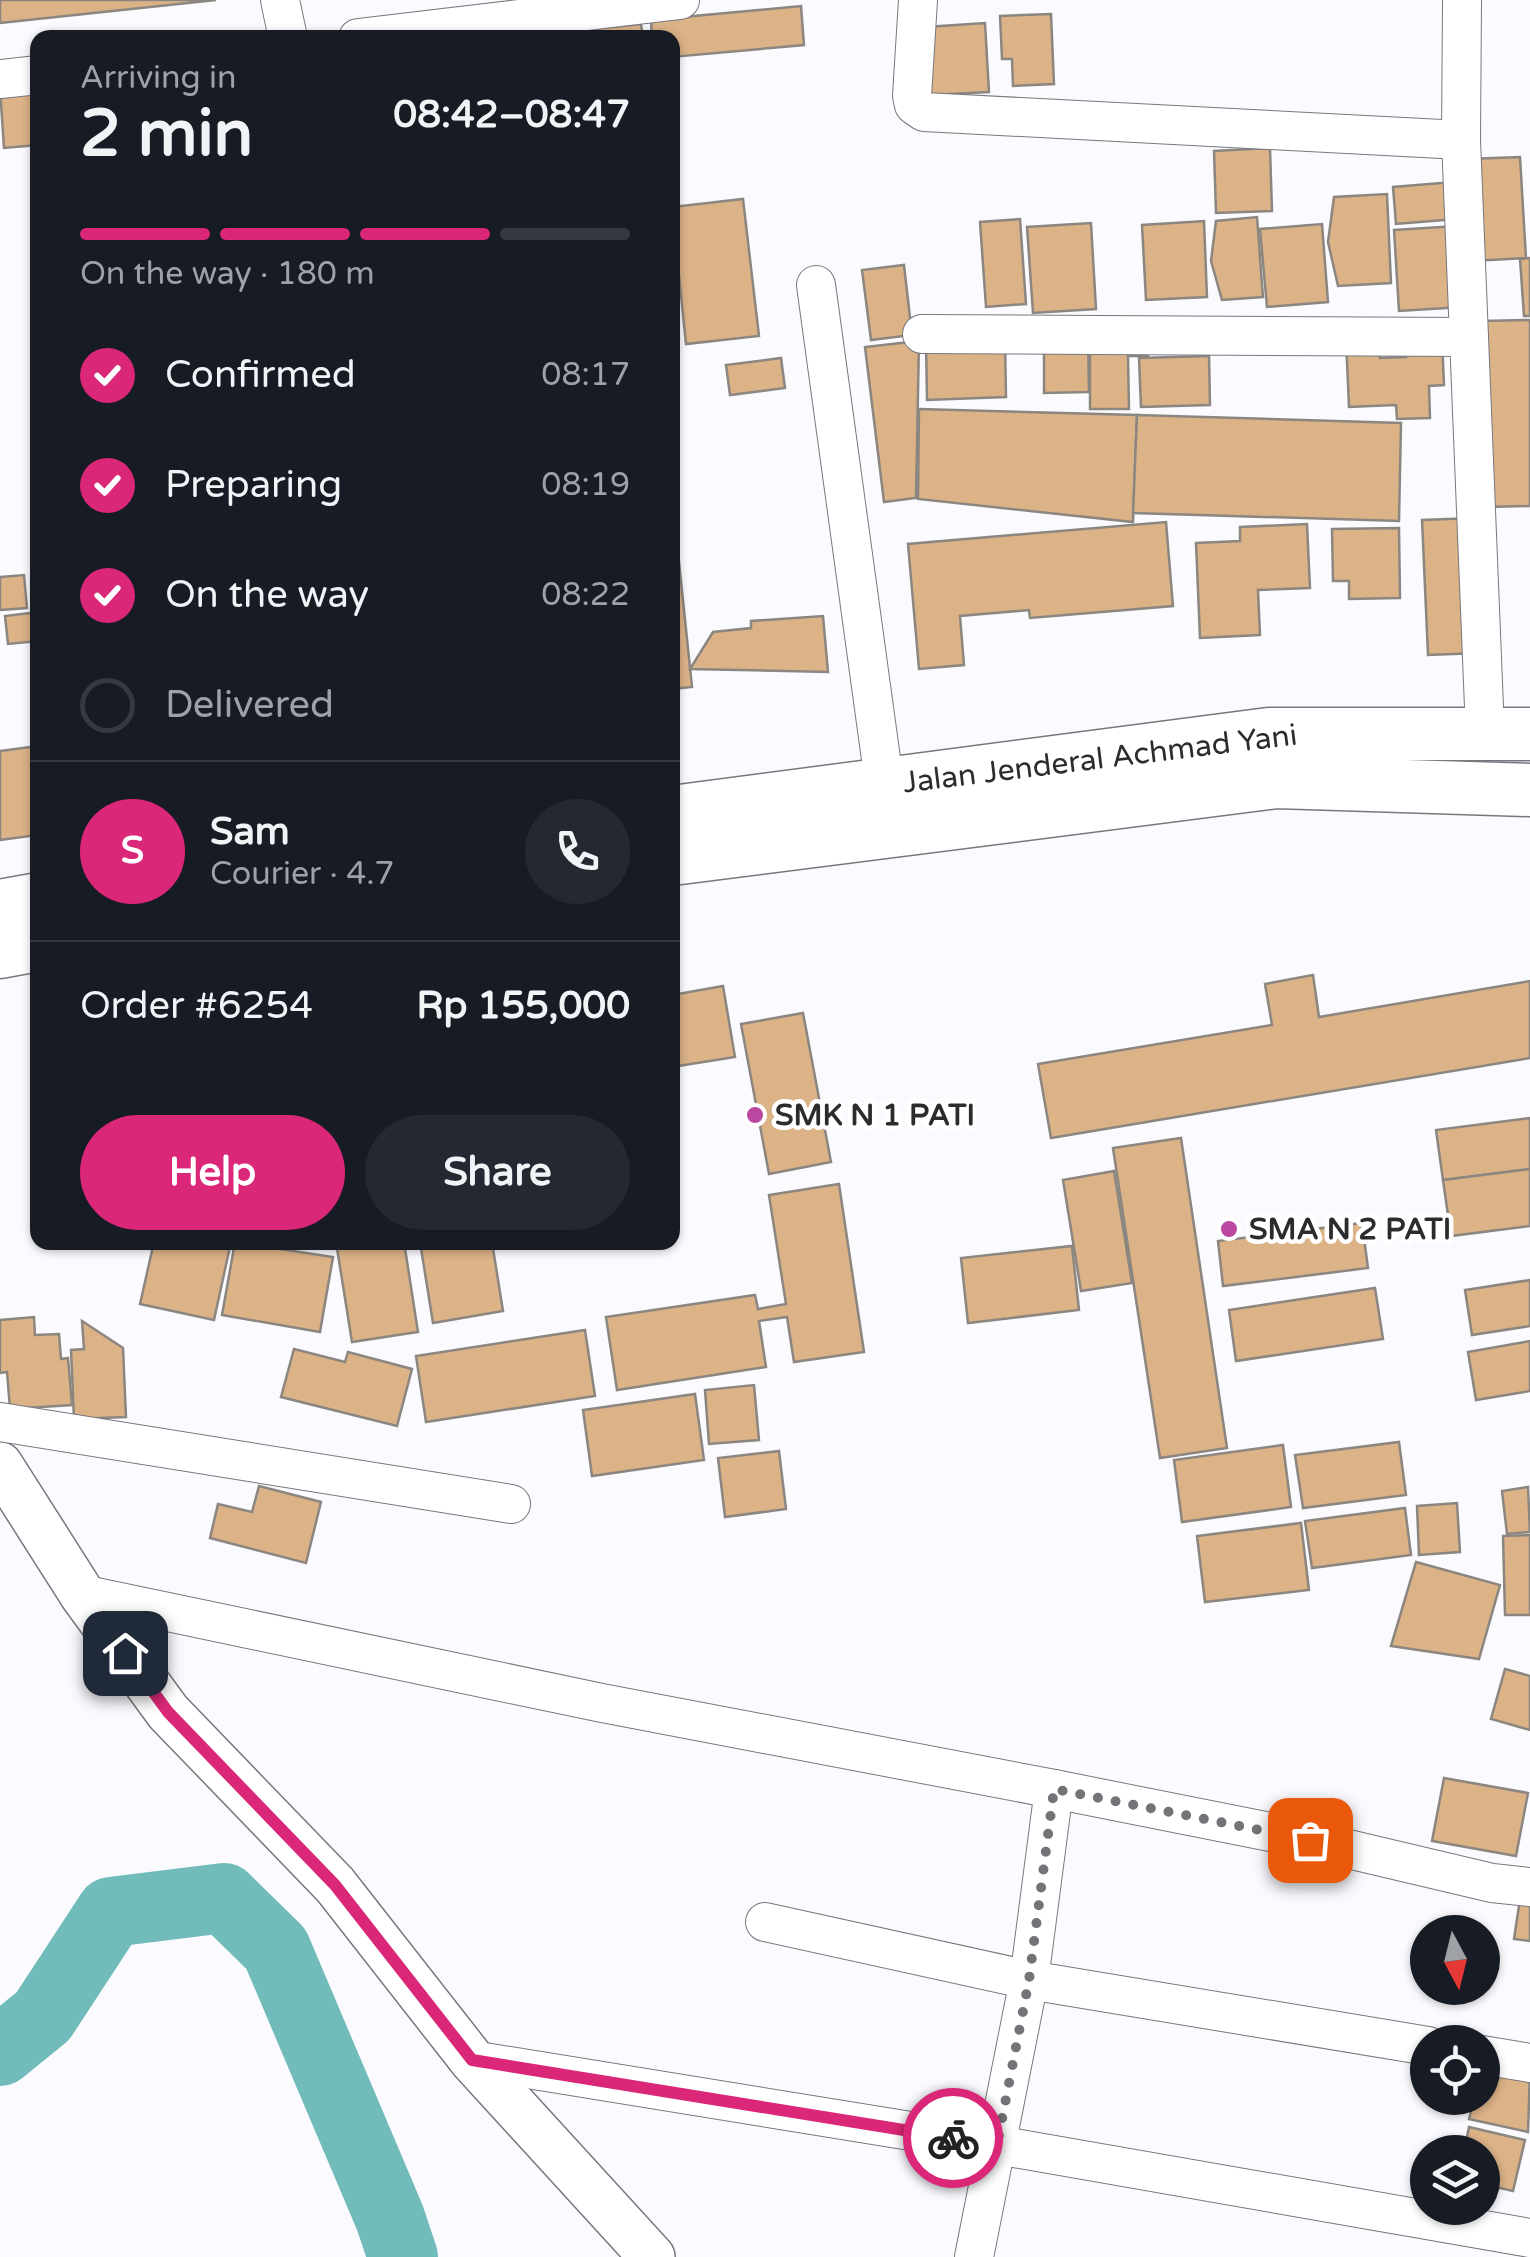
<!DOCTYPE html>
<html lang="en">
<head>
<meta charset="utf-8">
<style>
  body { margin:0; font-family:"Varela Round",sans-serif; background:#242831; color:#f1f3f6; height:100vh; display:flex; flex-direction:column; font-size:38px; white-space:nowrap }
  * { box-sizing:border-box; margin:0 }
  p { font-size:32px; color:#9ea1a6 }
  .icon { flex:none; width:55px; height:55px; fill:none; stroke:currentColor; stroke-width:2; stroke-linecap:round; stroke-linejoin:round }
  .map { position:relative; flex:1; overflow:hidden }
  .drawer { position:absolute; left:30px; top:30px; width:650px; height:1220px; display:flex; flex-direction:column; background:#171b24; border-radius:20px; box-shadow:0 2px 8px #0004 }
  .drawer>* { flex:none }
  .needle { width:65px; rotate:173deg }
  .buttons { position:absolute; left:1410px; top:1915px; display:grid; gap:20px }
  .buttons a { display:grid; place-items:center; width:90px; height:90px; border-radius:50%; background:#171b24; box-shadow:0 2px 8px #0004; font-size:50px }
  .pin { position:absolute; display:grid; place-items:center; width:85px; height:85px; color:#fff; margin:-42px; border-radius:20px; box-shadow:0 5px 15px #0006 }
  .courier { position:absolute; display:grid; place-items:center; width:100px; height:100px; margin:-50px; border:8px solid #db2777; border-radius:50%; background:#fff; color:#222; box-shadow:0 2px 12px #0007 }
  .overview em { font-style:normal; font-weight:700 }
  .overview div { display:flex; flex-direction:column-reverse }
  .overview { display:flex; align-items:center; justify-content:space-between; height:170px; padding:0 50px }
  h1 { font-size:65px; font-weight:700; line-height:75px }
  .bar { display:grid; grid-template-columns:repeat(4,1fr); gap:15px 10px; align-content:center; height:120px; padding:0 50px }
  .bar i { height:12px; border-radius:8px; background:#363941 }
  .bar .active { background:#db2777 }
  .bar p { grid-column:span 4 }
  .line { display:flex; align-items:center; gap:25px; padding:0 50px; border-top:2px solid #363941 }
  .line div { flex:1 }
  .round { display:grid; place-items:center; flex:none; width:105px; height:105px; border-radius:52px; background:#242831 }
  ol { padding:0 50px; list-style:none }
  li { display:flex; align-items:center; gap:30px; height:110px }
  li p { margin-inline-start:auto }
  li .icon { padding:10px; border-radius:50%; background:#db2777; color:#fff; stroke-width:4 }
  li:last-child { color:#9ea1a6 }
  li i { width:55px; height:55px; border:5px solid #363941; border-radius:50% }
  .button { display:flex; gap:20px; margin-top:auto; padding:20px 50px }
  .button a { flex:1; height:115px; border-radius:60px; background:#db2777; color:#fff; font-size:40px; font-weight:700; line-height:115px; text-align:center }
  .button a+a { background:#242831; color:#f1f3f6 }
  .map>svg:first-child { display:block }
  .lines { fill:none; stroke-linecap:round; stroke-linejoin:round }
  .river { stroke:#71bcbb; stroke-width:70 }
  .building { fill:#dcb287; stroke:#8c8681; stroke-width:2.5 }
  .minor-casing { stroke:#77787f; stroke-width:40 }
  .tertiary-casing { stroke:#77787f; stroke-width:48 }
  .secondary-casing { stroke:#77787f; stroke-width:55 }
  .minor { stroke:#fff; stroke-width:38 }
  .tertiary { stroke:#fff; stroke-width:45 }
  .secondary { stroke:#fff; stroke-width:52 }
  .done { stroke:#747478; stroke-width:10; stroke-dasharray:0 18 }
  .route { stroke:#db2777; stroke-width:12 }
  .poi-dot { fill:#ba47a0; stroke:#fff; stroke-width:4 }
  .labels { text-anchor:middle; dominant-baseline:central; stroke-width:9; stroke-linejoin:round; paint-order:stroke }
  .street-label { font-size:30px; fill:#2c2c2f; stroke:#fff }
  .poi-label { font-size:30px; font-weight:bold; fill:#2c2c2f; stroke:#fff; text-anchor:start }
</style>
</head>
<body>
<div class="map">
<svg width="1530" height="2257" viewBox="0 0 1530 2257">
  <rect width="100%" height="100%" fill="#fbfbff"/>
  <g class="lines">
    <polyline class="river" points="0,2051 43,2016 111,1912 224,1898 276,1949 390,2218 403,2257"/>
  </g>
  <g class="building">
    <polygon points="0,0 216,0 0,23"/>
    <polygon points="801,6 804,45 672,57 672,38 652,38 651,20"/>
    <polygon points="1051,14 1054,84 1013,86 1012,59 1002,59 1000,16"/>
    <polygon points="985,23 989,92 930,95 926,27"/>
    <polygon points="641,24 643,38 502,38"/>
    <polygon points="38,85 38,145 4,148 0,89"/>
    <polygon points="1270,148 1272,211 1216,213 1214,151"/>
    <polygon points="1520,157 1526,258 1473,261 1468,159"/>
    <polygon points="1453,182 1456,219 1396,224 1393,187"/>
    <polygon points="1387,194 1391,283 1338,286 1328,242 1334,197"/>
    <polygon points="743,199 759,336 686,344 672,207"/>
    <polygon points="1257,217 1263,297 1222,300 1211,261 1216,221"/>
    <polygon points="1020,219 1026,304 986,307 980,222"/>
    <polygon points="1204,221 1207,297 1146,300 1142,225"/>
    <polygon points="1091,223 1096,309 1033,313 1027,227"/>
    <polygon points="1322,224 1328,302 1267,307 1260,229"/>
    <polygon points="1457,226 1462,307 1399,311 1394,230"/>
    <polygon points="1530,258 1530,316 1524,316 1520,259"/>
    <polygon points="904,265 912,335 871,340 862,270"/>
    <polygon points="1530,320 1530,506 1487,507 1482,321"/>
    <polygon points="1088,337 1089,392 1044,393 1044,349"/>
    <polygon points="1090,337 1148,337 1148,356 1128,356 1129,409 1090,409"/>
    <polygon points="1379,337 1380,358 1406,357 1405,339 1442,338 1444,385 1429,386 1430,418 1397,419 1396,405 1349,407 1346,339"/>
    <polygon points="1005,339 1006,397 927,400 926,341"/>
    <polygon points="919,341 916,498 884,502 865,347"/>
    <polygon points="1209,356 1210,405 1141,407 1139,358"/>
    <polygon points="781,358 785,388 730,395 726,365"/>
    <polygon points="919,409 1137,415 1133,522 918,499"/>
    <polygon points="1137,415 1401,423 1399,521 1133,513"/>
    <polygon points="1474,518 1479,653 1428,655 1422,520"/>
    <polygon points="1166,522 1173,606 1030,618 1029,610 960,616 964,665 919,669 908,544"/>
    <polygon points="1307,524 1310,588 1258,590 1260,635 1200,638 1196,543 1240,541 1240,527"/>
    <polygon points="1399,528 1400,598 1349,599 1349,581 1333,581 1332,529"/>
    <polygon points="679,562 692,687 672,689 672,563"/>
    <polygon points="24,575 27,608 0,610 0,577"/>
    <polygon points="38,612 38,641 8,644 5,616"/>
    <polygon points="823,616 828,672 690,669 713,632 751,628 751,621"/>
    <polygon points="38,746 38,835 0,840 0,751"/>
    <polygon points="1313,975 1319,1017 1530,981 1530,1058 1051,1138 1038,1064 1272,1025 1265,984"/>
    <polygon points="723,986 735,1057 672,1067 672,995"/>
    <polygon points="803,1013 831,1162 769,1174 741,1024"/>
    <polygon points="1530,1118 1530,1169 1443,1180 1436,1130"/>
    <polygon points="1181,1138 1227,1448 1160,1458 1113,1148"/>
    <polygon points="1530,1169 1530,1226 1451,1236 1443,1180"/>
    <polygon points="1114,1171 1132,1283 1081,1291 1063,1180"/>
    <polygon points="839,1184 864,1352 794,1362 787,1317 759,1321 766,1367 617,1390 606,1317 755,1295 758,1309 786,1304 769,1195"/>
    <polygon points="1362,1223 1368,1268 1223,1286 1218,1241"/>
    <polygon points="154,1242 231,1242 214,1320 140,1304"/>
    <polygon points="235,1242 333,1257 320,1332 222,1315"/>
    <polygon points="336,1242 404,1242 418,1332 352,1342"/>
    <polygon points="420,1242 492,1242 503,1311 433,1323"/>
    <polygon points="1072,1246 1079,1310 968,1323 961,1258"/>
    <polygon points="1530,1280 1530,1326 1472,1335 1465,1290"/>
    <polygon points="1375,1288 1383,1339 1236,1361 1229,1310"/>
    <polygon points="34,1317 35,1335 59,1334 61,1359 68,1358 72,1405 10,1409 7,1372 0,1373 0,1320"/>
    <polygon points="82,1321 123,1348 126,1417 74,1419 71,1350 84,1349"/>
    <polygon points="585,1330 595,1396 426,1422 416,1356"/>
    <polygon points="1530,1341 1530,1391 1476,1400 1468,1352"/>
    <polygon points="294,1349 345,1362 348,1352 412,1369 397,1426 281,1397"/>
    <polygon points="754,1385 759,1440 709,1444 705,1390"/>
    <polygon points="695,1394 704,1460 592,1476 583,1410"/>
    <polygon points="1399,1442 1406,1495 1303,1508 1295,1455"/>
    <polygon points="1283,1445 1291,1507 1182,1522 1174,1460"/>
    <polygon points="779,1451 786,1509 725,1517 718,1458"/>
    <polygon points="259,1486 321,1502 306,1563 210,1538 218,1504 252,1512"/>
    <polygon points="1528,1487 1530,1532 1507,1534 1502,1491"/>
    <polygon points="1457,1503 1460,1552 1419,1555 1417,1506"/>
    <polygon points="1405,1508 1411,1555 1312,1568 1305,1521"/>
    <polygon points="1301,1523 1309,1590 1205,1602 1197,1536"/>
    <polygon points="1530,1535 1530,1615 1505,1615 1503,1536"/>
    <polygon points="1416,1562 1500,1585 1479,1659 1391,1646"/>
    <polygon points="1505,1669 1530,1676 1530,1730 1491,1719"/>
    <polygon points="1444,1778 1528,1793 1516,1856 1432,1841"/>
    <polygon points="1520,1899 1530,1901 1530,1941 1514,1939"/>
    <polygon points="1483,2060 1530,2071 1528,2132 1469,2119 1474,2098 1482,2098"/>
    <polygon points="1469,2127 1525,2140 1513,2191 1482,2184 1482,2152 1464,2152"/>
  </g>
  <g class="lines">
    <defs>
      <g id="minor">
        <polyline points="280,0 288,38"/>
        <polyline points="918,0 912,96 914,105 924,112 1461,140"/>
        <polyline points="1462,0 1461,140 1485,732"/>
        <polyline points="358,38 680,0"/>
        <polyline points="0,79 38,75"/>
        <polyline points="816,285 888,810"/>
        <polyline points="922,334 1469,337"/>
        <polyline points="0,1422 511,1504"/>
        <polyline points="82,1594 602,1703 1054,1789 1310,1840 1492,1883 1530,1887"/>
        <polyline points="765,1922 1029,1980 1428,2046"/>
        <polyline points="1482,2055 1530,2063"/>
        <polyline points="472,2060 997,2145 1530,2238"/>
        <polyline points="974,2257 1029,1980 1054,1789"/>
      </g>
      <polyline id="tertiary" points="0,1465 82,1594 168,1712 335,1885 472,2060 652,2257"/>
      <g id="secondary">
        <polyline points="672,812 1269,734 1530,734"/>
        <polyline points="672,859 1277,782 1530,790"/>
        <polyline points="0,906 38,899"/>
        <polyline points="0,952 38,945"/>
      </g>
    </defs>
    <use href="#minor" class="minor-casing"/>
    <use href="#tertiary" class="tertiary-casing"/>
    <use href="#secondary" class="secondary-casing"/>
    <use href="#minor" class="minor"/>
    <use href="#tertiary" class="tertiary"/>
    <use href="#secondary" class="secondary"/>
  </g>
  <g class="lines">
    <polyline class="done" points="953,2138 997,2145 1029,1980 1054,1789 1310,1840"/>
    <polyline class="route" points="125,1653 168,1712 335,1885 472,2060 953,2138"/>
  </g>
  <g class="poi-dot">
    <circle cx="755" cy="1115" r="10"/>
    <circle cx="1229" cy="1229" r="10"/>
  </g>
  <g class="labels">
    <g class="street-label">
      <text transform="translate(1100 759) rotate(-7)">Jalan Jenderal Achmad Yani</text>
    </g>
    <g class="poi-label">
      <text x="775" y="1115">SMK N 1 PATI</text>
      <text x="1249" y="1229">SMA N 2 PATI</text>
    </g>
  </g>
</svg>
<div class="buttons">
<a><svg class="needle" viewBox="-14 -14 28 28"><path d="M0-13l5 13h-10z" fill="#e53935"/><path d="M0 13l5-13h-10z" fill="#9ea1a6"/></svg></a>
<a><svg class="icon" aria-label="locate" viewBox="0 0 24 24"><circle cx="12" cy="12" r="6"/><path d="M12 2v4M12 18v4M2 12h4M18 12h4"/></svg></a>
<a><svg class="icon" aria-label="layers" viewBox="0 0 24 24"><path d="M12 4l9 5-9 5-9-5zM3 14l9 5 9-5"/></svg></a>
</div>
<div class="pin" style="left:1310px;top:1840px;background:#ea580c"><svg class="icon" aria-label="bag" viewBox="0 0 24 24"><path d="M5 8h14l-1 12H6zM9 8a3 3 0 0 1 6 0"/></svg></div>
<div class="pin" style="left:125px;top:1653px;background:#1f2937"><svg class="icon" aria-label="home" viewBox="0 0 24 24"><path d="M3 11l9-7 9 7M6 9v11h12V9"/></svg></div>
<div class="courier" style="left:953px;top:2138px"><svg class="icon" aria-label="bike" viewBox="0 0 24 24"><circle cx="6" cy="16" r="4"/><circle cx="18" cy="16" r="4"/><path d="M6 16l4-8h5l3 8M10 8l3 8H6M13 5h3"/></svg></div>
<section class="drawer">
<div class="overview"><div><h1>2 min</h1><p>Arriving in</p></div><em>08:42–08:47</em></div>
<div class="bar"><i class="active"></i><i class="active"></i><i class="active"></i><i></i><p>On the way · 180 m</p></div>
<ol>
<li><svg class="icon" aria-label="check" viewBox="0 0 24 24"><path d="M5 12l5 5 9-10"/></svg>Confirmed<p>08:17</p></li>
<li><svg class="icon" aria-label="check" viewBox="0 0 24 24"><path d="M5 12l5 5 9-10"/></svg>Preparing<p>08:19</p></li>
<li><svg class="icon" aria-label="check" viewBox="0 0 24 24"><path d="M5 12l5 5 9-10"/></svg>On the way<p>08:22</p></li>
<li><i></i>Delivered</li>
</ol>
<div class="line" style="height:180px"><b class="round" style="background:#db2777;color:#fff">S</b><div><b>Sam</b><p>Courier · 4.7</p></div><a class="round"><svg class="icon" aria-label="phone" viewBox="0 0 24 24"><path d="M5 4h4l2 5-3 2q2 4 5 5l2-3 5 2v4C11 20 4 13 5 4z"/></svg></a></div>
<div class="line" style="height:130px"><div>Order #6254</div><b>Rp 155,000</b></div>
<div class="button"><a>Help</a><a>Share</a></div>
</section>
</div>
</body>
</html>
